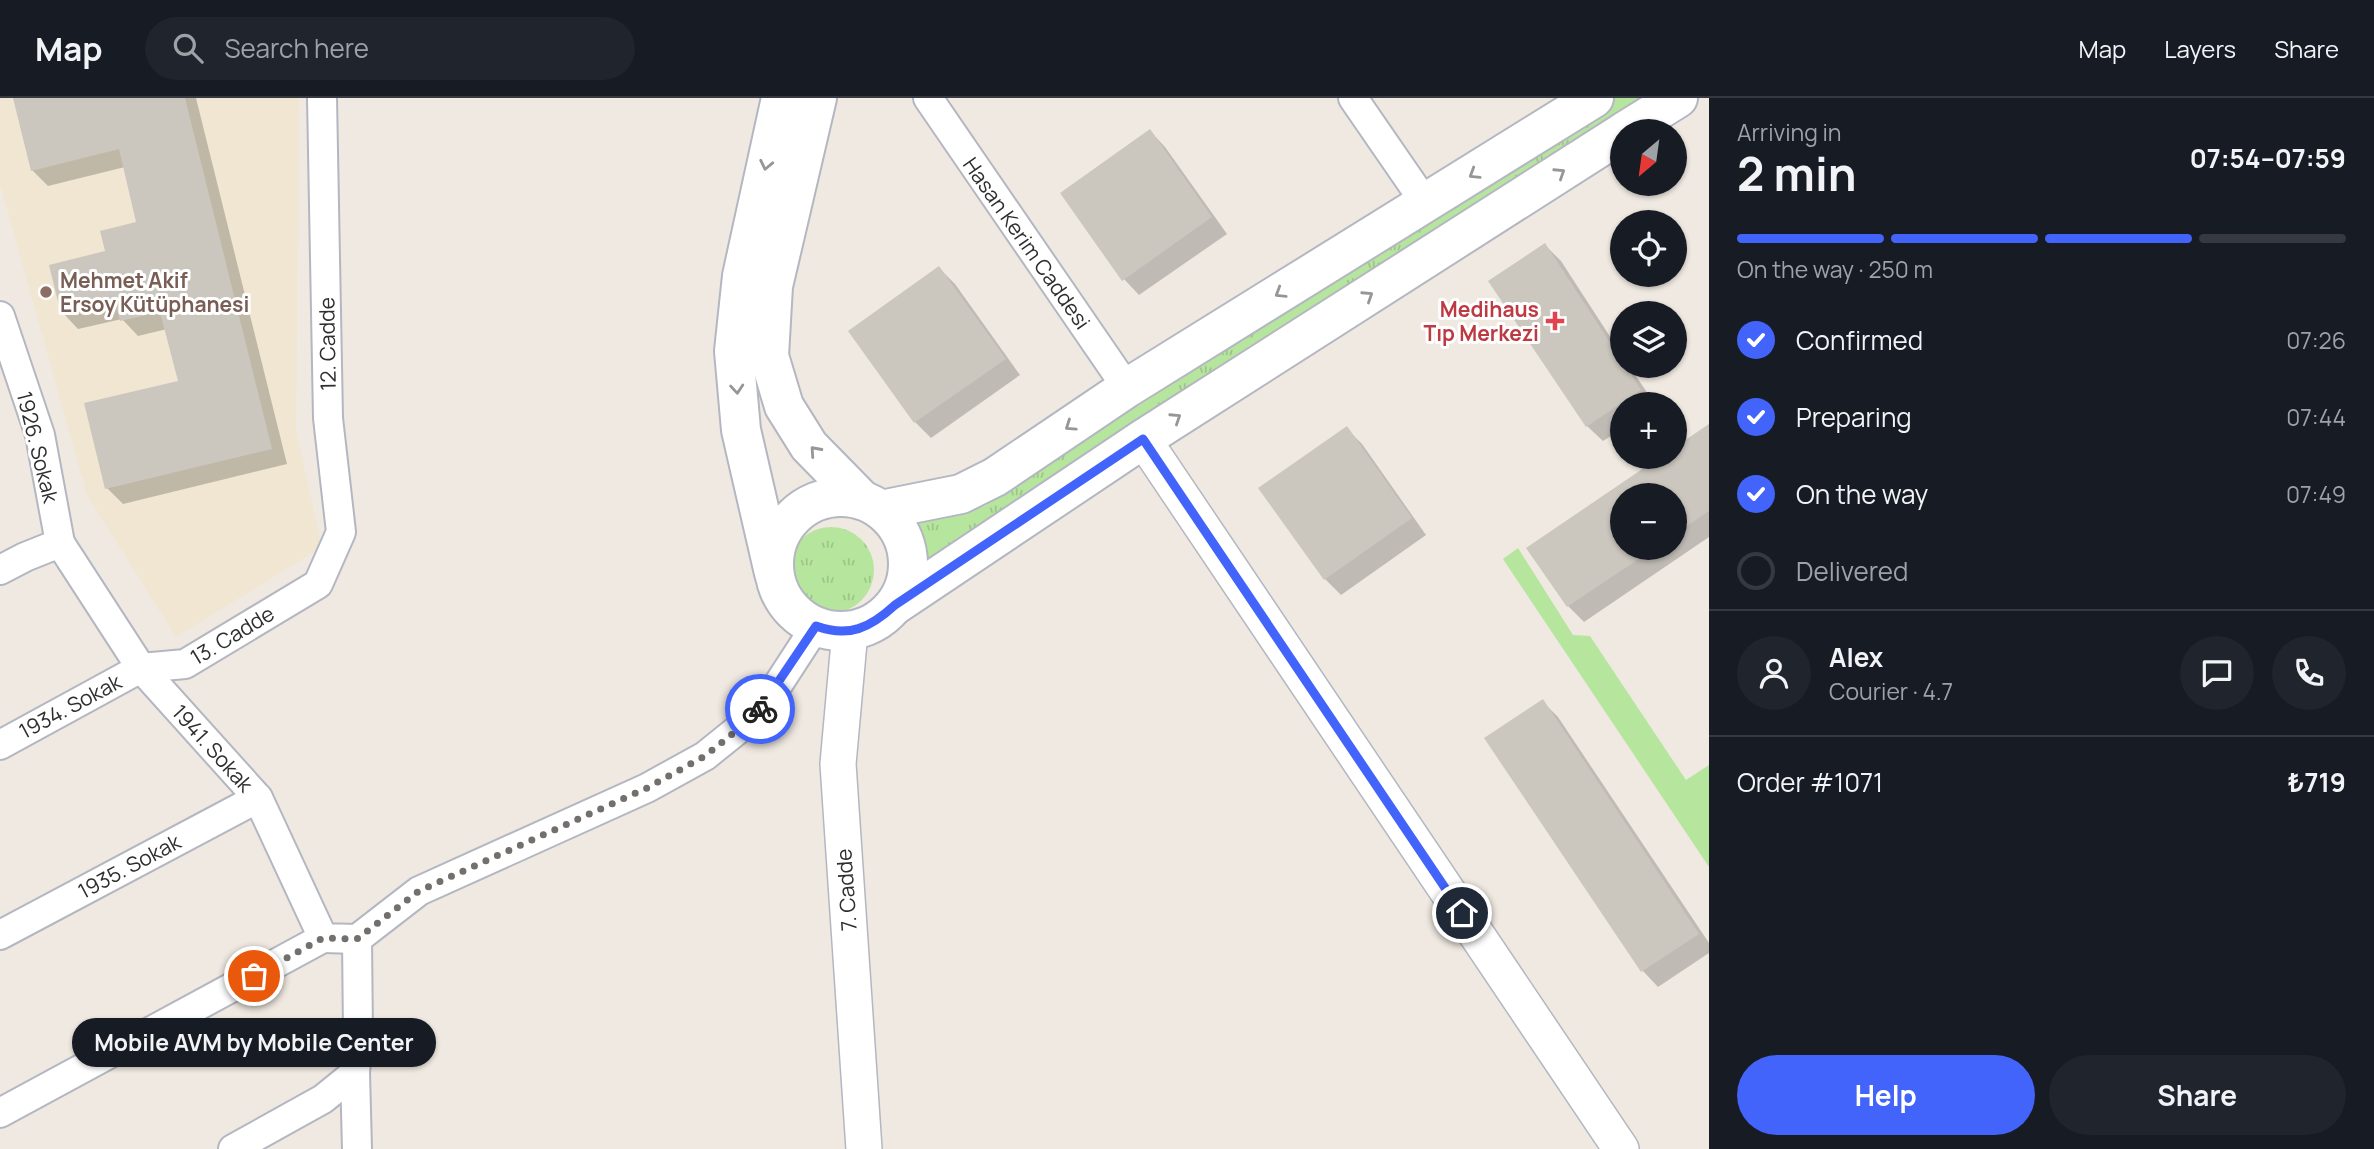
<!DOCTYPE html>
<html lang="en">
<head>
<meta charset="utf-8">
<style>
  body { margin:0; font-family:Manrope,sans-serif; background:#20242c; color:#f1f3f6; height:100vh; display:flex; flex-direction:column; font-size:26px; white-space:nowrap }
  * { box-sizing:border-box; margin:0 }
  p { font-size:23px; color:#9ea1a6 }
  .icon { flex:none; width:38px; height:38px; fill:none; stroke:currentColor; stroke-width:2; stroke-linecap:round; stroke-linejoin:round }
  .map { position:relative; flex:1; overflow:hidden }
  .drawer { display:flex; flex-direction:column; background:#171b24; width:665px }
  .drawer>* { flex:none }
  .needle { width:46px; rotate:209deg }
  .controls { position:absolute; left:1610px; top:21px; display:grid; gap:14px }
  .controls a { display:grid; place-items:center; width:77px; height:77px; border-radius:50%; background:#171b24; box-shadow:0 2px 5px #0004; font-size:35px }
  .pin { position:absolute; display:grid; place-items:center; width:60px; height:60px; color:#fff; margin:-30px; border:4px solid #fff; border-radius:50%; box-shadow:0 2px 7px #0007 }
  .courier { position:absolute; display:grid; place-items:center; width:70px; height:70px; margin:-35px; border:5px solid #4264fb; border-radius:50%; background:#fff; color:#222; box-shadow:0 2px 9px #0007 }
  .bubble { position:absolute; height:49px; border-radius:24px; background:#171b24; box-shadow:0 2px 5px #0004; font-size:23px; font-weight:700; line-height:49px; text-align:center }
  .overview em { font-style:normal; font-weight:700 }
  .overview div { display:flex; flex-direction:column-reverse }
  .overview { display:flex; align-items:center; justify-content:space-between; height:119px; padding:0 28px }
  h1 { font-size:46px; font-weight:700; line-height:52px }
  .bar { display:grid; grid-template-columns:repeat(4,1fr); gap:10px 7px; align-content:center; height:84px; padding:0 28px }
  .bar i { height:9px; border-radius:5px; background:#363941 }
  .bar .selected { background:#4264fb }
  .bar p { grid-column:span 4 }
  .line { display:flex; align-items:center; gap:18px; padding:0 28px; border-top:2px solid #363941 }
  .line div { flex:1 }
  .round { display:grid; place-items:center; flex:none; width:74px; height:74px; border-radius:37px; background:#20242c }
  ol { padding:0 28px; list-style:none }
  li { display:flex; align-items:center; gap:21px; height:77px }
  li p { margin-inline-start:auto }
  li .icon { padding:7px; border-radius:50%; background:#4264fb; color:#fff; stroke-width:4 }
  li:last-child { color:#9ea1a6 }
  li i { width:38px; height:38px; border:4px solid #363941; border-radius:50% }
  .cta { display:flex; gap:14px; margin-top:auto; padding:14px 28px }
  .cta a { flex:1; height:80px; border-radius:42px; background:#4264fb; color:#fff; font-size:28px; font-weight:700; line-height:80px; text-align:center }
  .cta a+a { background:#20242c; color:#f1f3f6 }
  header { display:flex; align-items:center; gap:42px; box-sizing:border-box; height:98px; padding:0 35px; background:#171b24; border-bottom:2px solid #363941 }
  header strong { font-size:33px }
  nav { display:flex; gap:38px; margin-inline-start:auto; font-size:24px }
  .search { width:490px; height:63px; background:#20242c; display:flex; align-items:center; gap:18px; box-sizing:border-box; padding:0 24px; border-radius:38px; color:#9ea1a6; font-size:26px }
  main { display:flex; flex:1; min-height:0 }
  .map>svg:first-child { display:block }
  .education { fill:#f0e6d1 }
  .grass { fill:url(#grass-tufts) }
  .park { fill:#b6e59e }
  .shadow { fill:#0003; fill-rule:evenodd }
  .building { fill:#cbc7bf }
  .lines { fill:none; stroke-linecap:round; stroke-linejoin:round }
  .minor-casing { stroke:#b4b7c1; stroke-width:32 }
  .tertiary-casing { stroke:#b4b7c1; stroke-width:38 }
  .secondary-casing { stroke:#b4b7c1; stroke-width:42 }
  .minor { stroke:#fff; stroke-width:28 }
  .tertiary { stroke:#fff; stroke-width:35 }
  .secondary { stroke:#fff; stroke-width:38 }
  .oneway { stroke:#969696 }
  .done { stroke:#726f6d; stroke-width:7; stroke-dasharray:0 12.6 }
  .route { stroke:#4264fb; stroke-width:9 }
  .education-dot { fill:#8d6e63; stroke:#fff; stroke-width:2.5 }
  .health-dot { fill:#e0444e; stroke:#fff; stroke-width:2.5 }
  .labels { text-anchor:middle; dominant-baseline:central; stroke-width:6; stroke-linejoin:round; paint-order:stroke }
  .street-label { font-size:21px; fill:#2e2e2e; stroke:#fff }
  .education-label { font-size:21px; font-weight:bold; fill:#785e54; stroke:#fff; text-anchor:start }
  .health-label { font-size:21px; font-weight:bold; fill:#be3a42; stroke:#fff; text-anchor:end }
</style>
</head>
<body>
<header>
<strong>Map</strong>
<div class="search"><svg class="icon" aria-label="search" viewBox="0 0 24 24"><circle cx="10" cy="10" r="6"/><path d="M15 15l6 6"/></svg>Search here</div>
<nav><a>Map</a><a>Layers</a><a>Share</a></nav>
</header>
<main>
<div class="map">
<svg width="1709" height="1051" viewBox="0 0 1709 1051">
  <defs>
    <pattern id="grass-tufts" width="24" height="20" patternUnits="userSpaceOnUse" patternTransform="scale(1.75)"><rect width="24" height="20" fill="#b6e59e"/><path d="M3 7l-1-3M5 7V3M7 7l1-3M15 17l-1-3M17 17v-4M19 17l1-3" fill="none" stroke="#9dc588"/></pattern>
  </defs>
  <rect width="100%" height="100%" fill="#efe9e1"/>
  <polygon class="education" points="0,0 299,0 296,333 322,449 176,539 87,397 0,86"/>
  <g class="grass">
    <polygon points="1615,0 1651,0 923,466 920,443 906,418 985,408 1526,52"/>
    <circle cx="831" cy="472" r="43"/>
  </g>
  <polygon class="park" points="1518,450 1573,537 1590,538 1686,682 1709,667 1709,769 1503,461"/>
  <g class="shadow">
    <polygon points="15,0 196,0 287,366 123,406 107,390 180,284 167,231 138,238 122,221 78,231 63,215 107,154 138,125 125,69 48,88 32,72"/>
    <polygon points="1150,33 1165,49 1227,136 1139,197 1124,181"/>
    <polygon points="1545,147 1561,163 1622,257 1622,268 1629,268 1655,306 1622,306 1622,331 1603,343 1587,328"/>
    <polygon points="939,170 955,186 1020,277 931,340 915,324 850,233"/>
    <path d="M1709 328V439L1584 524 1568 508 1529 450 1663 359H1675V351ZM1622 397H1675V450H1622Z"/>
    <polygon points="1346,330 1362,346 1426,437 1341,497 1325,481"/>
    <polygon points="1542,603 1558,619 1709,845 1709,855 1658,889 1643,873 1487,640"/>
  </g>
  <g class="building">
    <polygon points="13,0 185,0 272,351 105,391 84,305 178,283 160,214 120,223 115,203 61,216 49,167 105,153 100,133 136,124 119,51 31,73"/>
    <polygon points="1150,31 1212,119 1122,183 1060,95"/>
    <polygon points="1545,145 1622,263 1622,268 1626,268 1641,292 1586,329 1488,183"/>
    <polygon points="939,168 1006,261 914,325 848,233"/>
    <polygon points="1709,326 1709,413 1675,436 1675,397 1622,397 1622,450 1655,450 1567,509 1526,450 1660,359 1675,359 1675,349"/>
    <polygon points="1347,328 1412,420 1324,482 1258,390"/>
    <polygon points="1543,601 1699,836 1641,874 1484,640"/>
  </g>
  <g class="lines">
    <defs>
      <g id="minor">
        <polyline points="928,0 1127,290"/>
        <polyline points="1353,0 1426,106"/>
        <polyline points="0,218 40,337 60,445 25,459 0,472"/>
        <polyline points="60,445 141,570 258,700 323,840 357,841"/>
        <polyline points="0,647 141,570 185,566 318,486 341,434 328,320 322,0"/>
        <polyline points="0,837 258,700"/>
        <polyline points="357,841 419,793 647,690 705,658 751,621 768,602 816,528"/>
        <polyline points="355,975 357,1051"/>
        <polyline points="0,1015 323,840"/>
        <polyline points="233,1051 323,1001 355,975 358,936 357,841"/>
      </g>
      <g id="tertiary">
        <polyline points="1143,341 1621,1051"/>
        <polyline points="850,533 838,666 864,1051"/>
      </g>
      <g id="secondary">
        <polyline points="817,0 773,188 769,258 784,308 809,348 862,402"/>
        <polyline points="1625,33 1678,0"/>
        <circle cx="841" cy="466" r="67"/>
        <polyline points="881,412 961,396 995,379 1127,290 1594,0"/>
        <polyline points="774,475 741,332 734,253 742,178 781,0"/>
        <polyline points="895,507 1143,341 1622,35"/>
      </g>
    </defs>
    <use href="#minor" class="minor-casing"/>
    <use href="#tertiary" class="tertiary-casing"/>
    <use href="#secondary" class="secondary-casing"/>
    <use href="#minor" class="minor"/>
    <use href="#tertiary" class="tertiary"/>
    <use href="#secondary" class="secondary"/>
  </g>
  <defs><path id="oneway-chevron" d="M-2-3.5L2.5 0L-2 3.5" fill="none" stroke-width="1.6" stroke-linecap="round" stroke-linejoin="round" transform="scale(1.75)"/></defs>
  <g class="oneway">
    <use href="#oneway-chevron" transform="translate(766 67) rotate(102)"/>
    <use href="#oneway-chevron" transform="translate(1560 75) rotate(-33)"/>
    <use href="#oneway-chevron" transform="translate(1474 76) rotate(148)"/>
    <use href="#oneway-chevron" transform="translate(1280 195) rotate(148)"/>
    <use href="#oneway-chevron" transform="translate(1368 198) rotate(-33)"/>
    <use href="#oneway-chevron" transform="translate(737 291) rotate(85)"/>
    <use href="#oneway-chevron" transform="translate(1176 320) rotate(-33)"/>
    <use href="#oneway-chevron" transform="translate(1070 328) rotate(146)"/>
    <use href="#oneway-chevron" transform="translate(815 353) rotate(-132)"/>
  </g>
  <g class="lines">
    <polyline class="done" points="254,878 323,840 357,841 419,793 647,690 705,658 751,621 760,611"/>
    <path class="route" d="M760 611 816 528C849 540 870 530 895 507L1143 341 1462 815"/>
  </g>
  <circle class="education-dot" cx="46" cy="194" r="7"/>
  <path class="health-dot" d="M1551.5 212.5h7v7h7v7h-7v7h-7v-7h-7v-7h7z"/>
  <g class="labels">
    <g class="street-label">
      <text transform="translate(1027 145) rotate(55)">Hasan Kerim Caddesi</text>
      <text transform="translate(327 246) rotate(-91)">12. Cadde</text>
      <text transform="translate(38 349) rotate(76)">1926. Sokak</text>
      <text transform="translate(232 537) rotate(-31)">13. Cadde</text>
      <text transform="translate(70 608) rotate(-28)">1934. Sokak</text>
      <text transform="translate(213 650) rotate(48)">1941. Sokak</text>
      <text transform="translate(129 768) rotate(-28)">1935. Sokak</text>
      <text transform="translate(846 792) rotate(-94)">7. Cadde</text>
    </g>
    <g class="education-label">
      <text x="60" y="182">Mehmet Akif<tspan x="60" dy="24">Ersoy Kütüphanesi</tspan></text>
    </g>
    <g class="health-label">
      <text x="1539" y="211">Medihaus<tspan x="1539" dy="24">Tıp Merkezi</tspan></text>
    </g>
  </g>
</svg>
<div class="controls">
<a><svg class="needle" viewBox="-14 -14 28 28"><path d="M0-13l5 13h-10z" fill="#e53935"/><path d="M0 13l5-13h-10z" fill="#9ea1a6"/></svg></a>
<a><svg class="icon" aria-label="locate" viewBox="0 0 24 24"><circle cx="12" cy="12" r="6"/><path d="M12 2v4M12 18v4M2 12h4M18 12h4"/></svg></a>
<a><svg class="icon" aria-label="layers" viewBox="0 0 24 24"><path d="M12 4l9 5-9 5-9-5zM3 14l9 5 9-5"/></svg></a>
<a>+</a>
<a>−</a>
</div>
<div class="pin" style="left:254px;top:878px;background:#ea580c"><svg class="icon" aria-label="bag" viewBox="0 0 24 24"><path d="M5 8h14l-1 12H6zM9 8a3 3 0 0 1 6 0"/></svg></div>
<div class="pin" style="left:1462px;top:815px;background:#1f2937"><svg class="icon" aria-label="home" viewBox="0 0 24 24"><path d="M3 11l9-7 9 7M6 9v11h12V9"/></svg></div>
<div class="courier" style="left:760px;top:611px"><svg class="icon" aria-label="bike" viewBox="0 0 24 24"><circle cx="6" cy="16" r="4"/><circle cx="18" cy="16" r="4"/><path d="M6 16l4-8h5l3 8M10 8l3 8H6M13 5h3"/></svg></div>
<div class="bubble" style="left:72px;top:920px;width:364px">Mobile AVM by Mobile Center</div>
</div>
<section class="drawer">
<div class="overview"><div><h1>2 min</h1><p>Arriving in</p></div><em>07:54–07:59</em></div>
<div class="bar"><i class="selected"></i><i class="selected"></i><i class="selected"></i><i></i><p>On the way · 250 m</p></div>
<ol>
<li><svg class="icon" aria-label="check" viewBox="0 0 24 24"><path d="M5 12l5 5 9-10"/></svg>Confirmed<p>07:26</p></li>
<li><svg class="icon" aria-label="check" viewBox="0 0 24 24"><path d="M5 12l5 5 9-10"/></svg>Preparing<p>07:44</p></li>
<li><svg class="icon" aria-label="check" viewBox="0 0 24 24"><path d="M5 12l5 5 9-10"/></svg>On the way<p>07:49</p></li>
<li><i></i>Delivered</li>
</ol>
<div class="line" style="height:126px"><a class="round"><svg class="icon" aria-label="person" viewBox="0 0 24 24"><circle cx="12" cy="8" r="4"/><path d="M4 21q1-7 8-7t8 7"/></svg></a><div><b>Alex</b><p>Courier · 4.7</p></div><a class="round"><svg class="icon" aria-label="chat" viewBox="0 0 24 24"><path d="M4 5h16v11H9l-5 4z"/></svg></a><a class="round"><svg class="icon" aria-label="phone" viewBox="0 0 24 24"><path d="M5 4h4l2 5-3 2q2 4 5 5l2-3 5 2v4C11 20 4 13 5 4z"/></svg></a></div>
<div class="line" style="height:91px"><div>Order #1071</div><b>₺719</b></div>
<div class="cta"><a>Help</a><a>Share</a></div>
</section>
</main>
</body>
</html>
